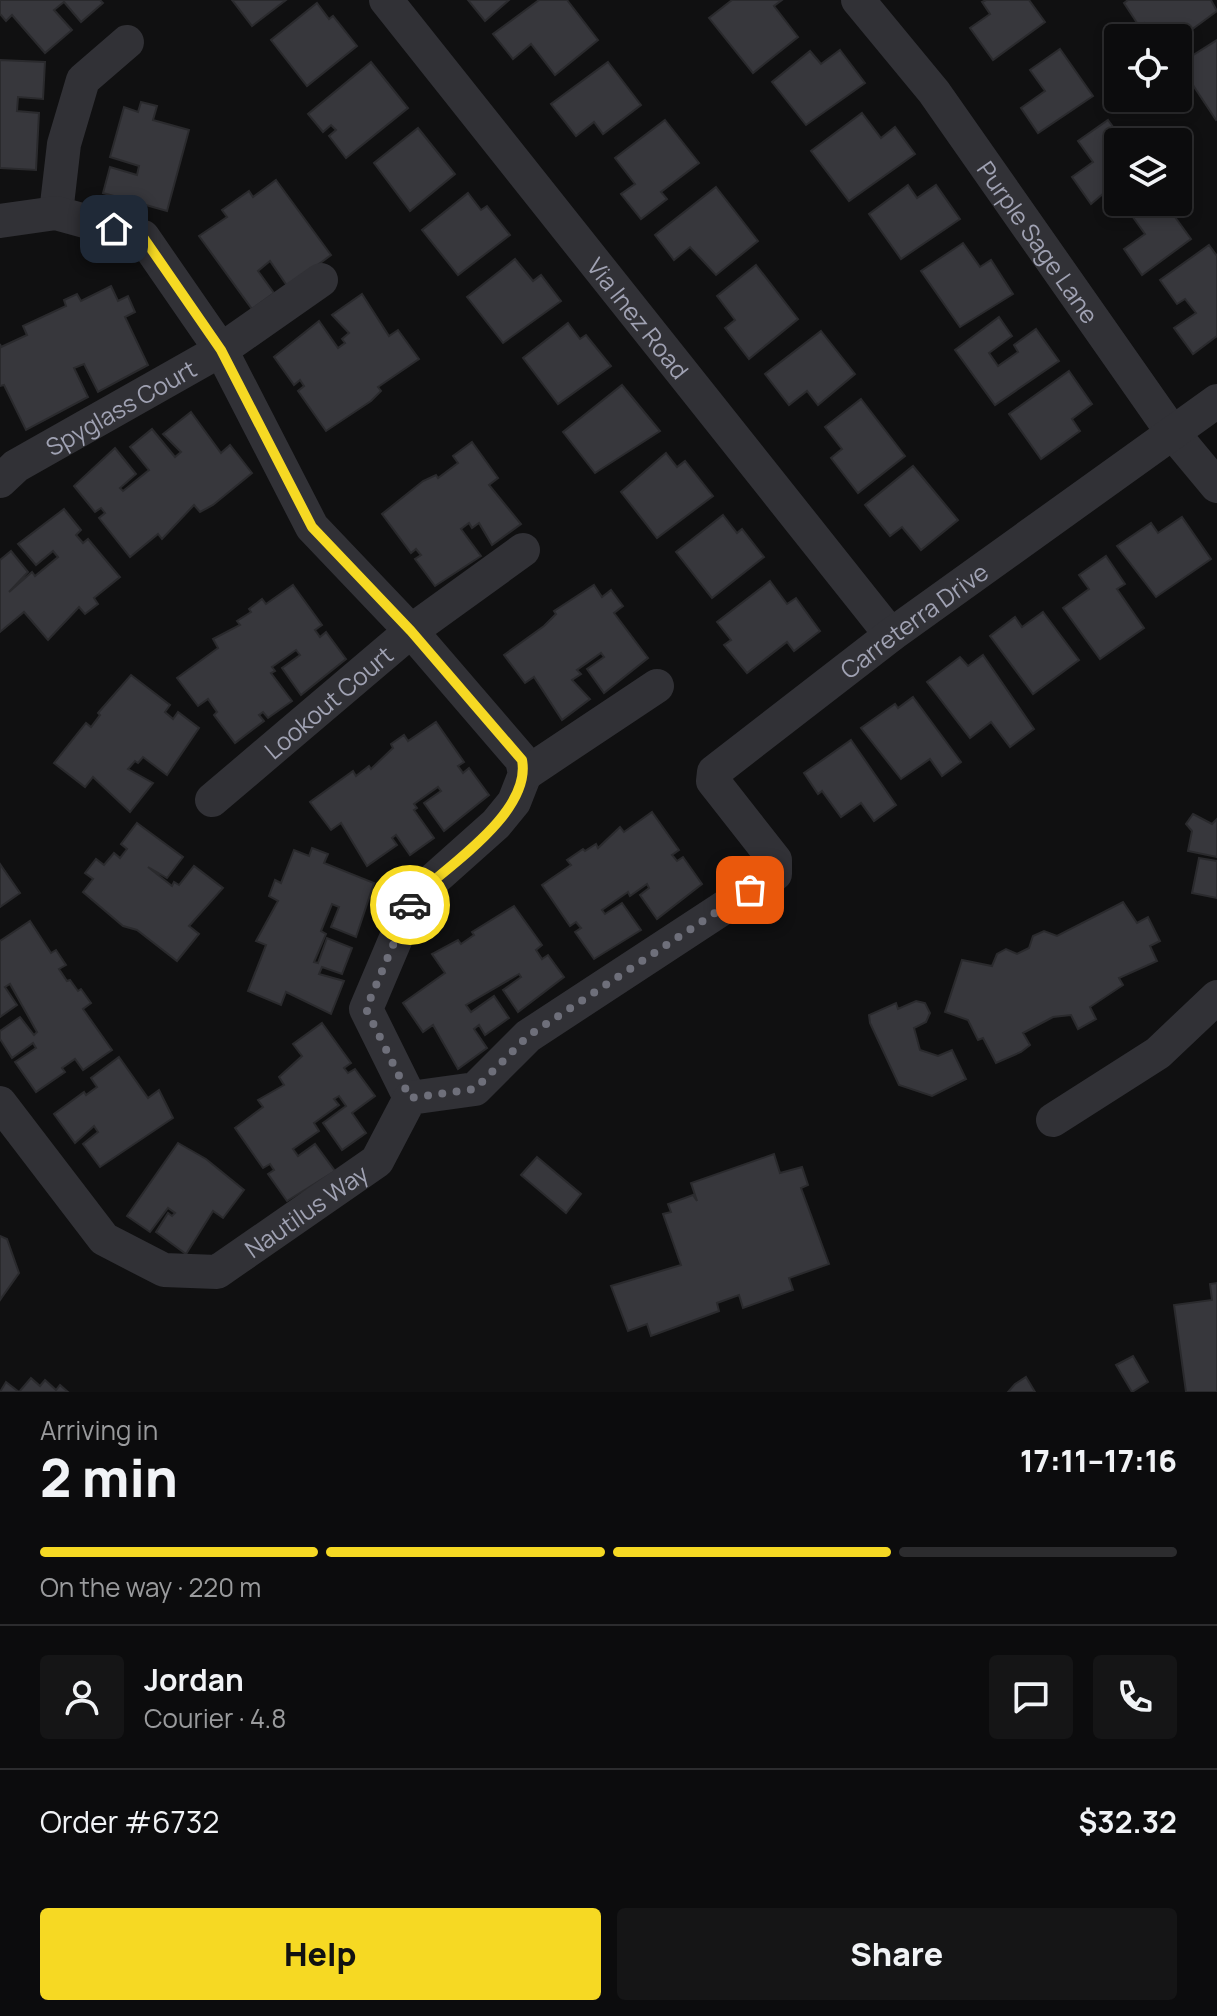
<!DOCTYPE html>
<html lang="en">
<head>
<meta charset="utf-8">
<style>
  body { margin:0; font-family:Manrope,sans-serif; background:#151516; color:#f1f3f6; height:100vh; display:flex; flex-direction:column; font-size:30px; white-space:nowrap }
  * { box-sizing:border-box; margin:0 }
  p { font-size:26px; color:#9a9b9d }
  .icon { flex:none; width:44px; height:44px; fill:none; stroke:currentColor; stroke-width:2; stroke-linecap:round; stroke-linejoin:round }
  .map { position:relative; height:1392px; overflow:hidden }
  .side { display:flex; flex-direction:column; background:#0c0c0d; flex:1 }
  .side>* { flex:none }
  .buttons { position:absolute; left:1104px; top:24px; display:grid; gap:16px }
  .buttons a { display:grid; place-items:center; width:88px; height:88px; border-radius:8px; background:#0c0c0d; box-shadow:0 4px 12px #0003,0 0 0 2px #2c2c2e; font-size:40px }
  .pin { position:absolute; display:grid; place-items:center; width:68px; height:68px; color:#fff; margin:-34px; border-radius:16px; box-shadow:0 4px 12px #0006 }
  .courier { position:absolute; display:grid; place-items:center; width:80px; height:80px; margin:-40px; border:6px solid #f6d923; border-radius:50%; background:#fff; color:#222; box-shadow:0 2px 10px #0007 }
  .overview em { font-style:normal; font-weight:800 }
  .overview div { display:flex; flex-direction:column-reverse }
  .overview { display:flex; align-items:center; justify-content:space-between; height:136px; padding:0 40px }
  h1 { font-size:52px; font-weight:800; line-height:60px }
  .bar { display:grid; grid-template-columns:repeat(4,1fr); gap:12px 8px; align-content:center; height:96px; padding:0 40px }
  .bar i { height:10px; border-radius:6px; background:#2c2c2e }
  .bar .selected { background:#f6d923 }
  .bar p { grid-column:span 4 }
  .line { display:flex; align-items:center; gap:20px; padding:0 40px; border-top:2px solid #2c2c2e }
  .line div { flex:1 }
  .round { display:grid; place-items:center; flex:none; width:84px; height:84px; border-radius:8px; background:#151516 }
  .action { display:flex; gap:16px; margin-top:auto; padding:16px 40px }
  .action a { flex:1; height:92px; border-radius:8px; background:#f6d923; color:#111; font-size:32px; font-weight:800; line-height:92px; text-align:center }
  .action a+a { background:#151516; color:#f1f3f6 }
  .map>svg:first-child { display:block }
  .building { fill:#37373c; stroke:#2a2a2d; stroke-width:2 }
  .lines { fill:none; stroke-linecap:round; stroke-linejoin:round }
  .minor { stroke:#313136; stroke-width:34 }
  .done { stroke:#6e6f7a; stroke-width:8; stroke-dasharray:0 14.4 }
  .route { stroke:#f6d923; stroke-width:10 }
  .labels { text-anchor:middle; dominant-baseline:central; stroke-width:8; stroke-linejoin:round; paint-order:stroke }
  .street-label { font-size:24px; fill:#a0a2b3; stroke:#0b0b0c }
</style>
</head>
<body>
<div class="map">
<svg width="1217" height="1392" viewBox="0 0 1217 1392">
  <rect width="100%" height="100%" fill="#101011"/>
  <g class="building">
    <polygon points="0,0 100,0 103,3 81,22 64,2 54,10 72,30 45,53 12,15 6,21 0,14"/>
    <polygon points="232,0 286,0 252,26"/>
    <polygon points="468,0 509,0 485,21"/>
    <polygon points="539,0 567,0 598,40 555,75 531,44 513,59 493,34"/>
    <polygon points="732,0 782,0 774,6 798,37 753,73 709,18"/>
    <polygon points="986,0 1029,0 1045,22 993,60 970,28 990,14 982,2"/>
    <polygon points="1128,0 1211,0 1217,11 1183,36 1154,38 1144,23 1139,26 1124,3"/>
    <polygon points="317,3 329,19 333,16 357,46 307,86 271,40"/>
    <polygon points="1217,40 1217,119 1216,120 1179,64"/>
    <polygon points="1060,49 1093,96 1038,133 1021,108 1045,91 1030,70"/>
    <polygon points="840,50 865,83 806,125 772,82 810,51 821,64"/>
    <polygon points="0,60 45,62 43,99 18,97 17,111 39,113 36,170 0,168"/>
    <polygon points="371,62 408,108 346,158 329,136 336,130 331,125 323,132 308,114"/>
    <polygon points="608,62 641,105 603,134 594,122 576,136 551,104"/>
    <polygon points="141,102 157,106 153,120 189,130 167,211 103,193 110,167 137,175 139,166 110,157 124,107 138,112"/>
    <polygon points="862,113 881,138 895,127 915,154 849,201 811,151"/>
    <polygon points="665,120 699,163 661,192 667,199 641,219 621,194 635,184 615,158"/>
    <polygon points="1108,120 1124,142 1118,142 1118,181 1091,204 1072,177 1093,162 1078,141"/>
    <polygon points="418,128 455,174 410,211 374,163"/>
    <polygon points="276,180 331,255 288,287 270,261 258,271 274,293 252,309 199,236 227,217 222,210 249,191 253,197"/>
    <polygon points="908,185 917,198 936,185 960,219 901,259 869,214"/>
    <polygon points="716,187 758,241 716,275 690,247 674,260 655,235"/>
    <polygon points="468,193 481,210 487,206 510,235 458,275 422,230"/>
    <polygon points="1145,202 1164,202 1191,239 1142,275 1124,249 1145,234 1130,213"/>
    <polygon points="963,243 980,267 991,260 1013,294 960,327 921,271"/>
    <polygon points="1209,245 1217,256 1217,336 1193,354 1174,328 1196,313 1185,299 1177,304 1160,280"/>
    <polygon points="515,259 533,281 541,275 561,301 503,343 467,297"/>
    <polygon points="756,265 798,319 749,359 725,328 735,320 717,296"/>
    <polygon points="111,286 118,301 128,296 135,312 125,317 148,365 98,392 84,364 74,368 88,397 26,430 4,385 0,386 0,344 1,347 27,335 23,326 66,306 64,300 77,294 81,301"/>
    <polygon points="362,294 389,336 398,330 419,359 378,387 381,391 371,401 326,431 298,391 304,386 300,380 294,385 274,357 319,321 338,348 345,343 342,339 349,333 332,315"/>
    <polygon points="999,317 1012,336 989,353 998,366 1018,352 1014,345 1036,329 1059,361 995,405 955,350"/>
    <polygon points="568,323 580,339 586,335 611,366 558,404 523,358"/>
    <polygon points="821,331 855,374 818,405 807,391 789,405 765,374"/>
    <polygon points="1069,371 1092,404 1072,419 1080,431 1041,459 1009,414"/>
    <polygon points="622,385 660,431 595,473 563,432"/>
    <polygon points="861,399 905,456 858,493 831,458 842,449 825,427"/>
    <polygon points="191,412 221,453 230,445 252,473 213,505 200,512 194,505 162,539 158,534 130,557 99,518 105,513 101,508 95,512 74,486 115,448 136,474 120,488 123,491 149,470 130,447 152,429 175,457 181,452 163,434"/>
    <polygon points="472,442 498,478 489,485 521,524 492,545 479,523 472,528 469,523 461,529 481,556 435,586 415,559 421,555 416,549 411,553 382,514 423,481 436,475 438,478 458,463 453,456"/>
    <polygon points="666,453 677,467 685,461 713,496 657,538 621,492"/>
    <polygon points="913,466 958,520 921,550 902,527 890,536 865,505"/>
    <polygon points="64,509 81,530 76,535 83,543 88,539 120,577 94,598 98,604 85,614 79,607 48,640 24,612 0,632 0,560 11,551 28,572 9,592 32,572 35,576 58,557 53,551 36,565 18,544"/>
    <polygon points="723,515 737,533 742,529 764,557 712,598 676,552"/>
    <polygon points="1182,517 1211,559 1156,597 1117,546 1151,523 1158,533"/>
    <polygon points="1106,556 1125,584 1117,589 1144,628 1100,659 1063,608 1089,589 1079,575"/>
    <polygon points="770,581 787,604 796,598 820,631 794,651 787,642 747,673 724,645 731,640 717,622"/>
    <polygon points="293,585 322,625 315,630 320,637 326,632 346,659 301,695 282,668 300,655 296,650 272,667 275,671 271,673 292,701 268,718 263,712 259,715 264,721 235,743 214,715 217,712 208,699 198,706 177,678 218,648 213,639 240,625 237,621 251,612 249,609 262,599 266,604"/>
    <polygon points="594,585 602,597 611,590 623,606 614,613 648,658 604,693 587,669 604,657 601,653 577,670 581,674 572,680 590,699 562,720 534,677 525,683 504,655 544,626 556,614 554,611"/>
    <polygon points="1043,612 1079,660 1033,694 990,636 1015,617 1022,627"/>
    <polygon points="983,655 1034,729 1010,747 991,722 970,738 927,682 960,657 968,666"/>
    <polygon points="131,675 170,705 165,712 173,719 178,712 199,728 167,775 143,757 138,763 135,761 128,769 153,783 130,812 93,777 85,787 54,763 86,723 91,727 100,715 98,713"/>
    <polygon points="913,697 961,762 942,776 930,759 901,779 861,728 895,704 898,708"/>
    <polygon points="436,722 464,762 458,766 463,773 469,768 489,795 444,831 424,803 441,791 438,787 414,804 417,808 414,810 434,838 410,855 396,835 392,838 397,845 367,866 341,823 331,830 310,802 353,771 356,776 369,766 371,769 393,748 391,744 404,735 408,741"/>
    <polygon points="851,740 896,805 874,821 861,803 841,817 822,791 818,794 804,773"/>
    <polygon points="652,812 679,850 672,855 677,861 683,857 702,884 657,919 640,895 649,888 647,884 630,896 628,892 602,910 605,914 622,903 641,930 594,959 575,932 581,928 576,922 570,926 542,885 571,865 567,860 583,849 585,851 596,844 598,848 620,827 624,832"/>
    <polygon points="1193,814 1212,824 1217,819 1217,857 1188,851 1192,831 1186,824"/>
    <polygon points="137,823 183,857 167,878 148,867 172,886 174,882 179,885 194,866 223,888 189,926 199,934 177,961 137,930 123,926 83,892 93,879 85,873 96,859 104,865 114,853 120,858 127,849 121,844"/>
    <polygon points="312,848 328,854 324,863 374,883 356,937 331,927 339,907 332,904 321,931 326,934 314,962 318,963 327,938 352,948 342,974 322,967 319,974 344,981 331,1014 286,992 281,1005 248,991 266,945 256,941 278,901 269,896 275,880 281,883 294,850 309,856"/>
    <polygon points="1199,858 1217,861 1217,898 1192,893"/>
    <polygon points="0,864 20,893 0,907"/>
    <polygon points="1123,902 1137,923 1148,917 1160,941 1150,946 1157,961 1119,978 1123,985 1090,1007 1096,1019 1078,1029 1071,1015 1053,1017 1023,1033 1030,1045 1021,1052 996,1063 983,1038 978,1040 968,1020 945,1012 962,960 992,966 997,954 1006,949 1017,954 1029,948 1033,936 1044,931 1057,936"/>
    <polygon points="514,906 542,945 536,950 542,959 548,955 564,977 518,1012 503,990 521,977 519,974 466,1005 471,1012 494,996 509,1018 485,1035 479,1025 474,1029 487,1048 458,1069 433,1025 423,1032 403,1003 445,973 432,954 458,940 461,944 474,935 472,932"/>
    <polygon points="30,921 51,953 56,950 66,965 59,969 67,981 70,980 78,991 81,989 91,1003 83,1009 112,1050 83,1070 75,1059 62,1068 65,1072 36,1092 15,1062 36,1048 33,1043 12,1058 0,1039 0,1031 20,1017 34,1035 37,1032 10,984 5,987 17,1005 0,1017 0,941"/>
    <polygon points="916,1001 925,1003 930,1013 926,1022 914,1028 920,1050 938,1056 952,1050 966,1079 932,1096 899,1085 870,1023 869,1015 896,1003 898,1009"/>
    <polygon points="322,1023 351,1063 344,1068 348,1073 355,1069 375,1096 352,1113 366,1133 342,1150 323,1123 346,1106 339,1096 334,1099 339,1105 314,1123 319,1131 293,1149 298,1156 315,1144 335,1171 287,1201 268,1174 274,1170 270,1164 263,1168 235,1128 263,1107 258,1100 284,1085 279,1077 302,1056 293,1044"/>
    <polygon points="119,1057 148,1098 159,1090 173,1118 100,1167 83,1144 98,1132 94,1126 75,1143 54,1114 84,1092 86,1095 97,1087 91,1078"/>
    <polygon points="178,1143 206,1159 244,1190 223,1218 213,1211 186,1254 156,1232 168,1213 172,1216 175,1213 168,1208 150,1232 127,1216"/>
    <polygon points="774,1154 780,1173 802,1167 808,1185 801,1188 829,1264 789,1278 793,1290 743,1308 739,1295 717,1303 719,1311 651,1336 647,1324 628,1331 611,1286 681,1265 663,1214 671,1212 668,1204 693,1195 697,1201 691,1183"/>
    <polygon points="537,1157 581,1194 566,1213 521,1175"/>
    <polygon points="0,1236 7,1239 19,1273 0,1300"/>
    <polygon points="1217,1283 1217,1392 1186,1392 1174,1305 1212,1300 1210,1284"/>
    <polygon points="1133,1356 1148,1382 1132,1392 1116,1365"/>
    <polygon points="1026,1377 1035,1392 1008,1392 1015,1384"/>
    <polygon points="31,1378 40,1386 45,1380 56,1390 60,1385 68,1392 19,1392"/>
    <polygon points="6,1382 19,1392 0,1392"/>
  </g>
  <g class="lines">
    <g class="minor">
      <path id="s1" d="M386 0 891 635"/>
      <path id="s2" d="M858 0 934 92 1172 432 1217 486"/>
      <polyline points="56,213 64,144 83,80 127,42"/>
      <polyline points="0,221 56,213 143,237 221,350 312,527 411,631 522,760 525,774 514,802 496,824 413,898 366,1009 410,1098"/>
      <path id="s3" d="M0 481 16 466 221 350 321 280"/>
      <polyline points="525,774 657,686"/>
      <path id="s4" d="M212 800 411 631 523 550"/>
      <path id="s5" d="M0 1103 104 1239 164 1270 217 1272 377 1161 410 1098 475 1089 528 1036 775 874V860L713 781 714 772 891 635 1217 401"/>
      <polyline points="1053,1120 1158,1053 1217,997"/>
    </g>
  </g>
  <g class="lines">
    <polyline class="done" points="410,905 366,1009 410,1098 475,1089 528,1036 750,890"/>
    <path class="route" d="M114 229 143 237 221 350 312 527 411 631 522 760C532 812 448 866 413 898L410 905"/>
  </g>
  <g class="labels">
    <g class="street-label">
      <text stroke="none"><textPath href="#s2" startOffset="302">Purple Sage Lane</textPath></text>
      <text stroke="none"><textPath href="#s1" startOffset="406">Via Inez Road</textPath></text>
      <text stroke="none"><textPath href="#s3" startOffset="142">Spyglass Court</textPath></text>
      <text stroke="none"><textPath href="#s5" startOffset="1368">Carreterra Drive</textPath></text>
      <text stroke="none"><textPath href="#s4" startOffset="152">Lookout Court</textPath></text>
      <text stroke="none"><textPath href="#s5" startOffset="400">Nautilus Way</textPath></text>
    </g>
  </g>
</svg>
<div class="buttons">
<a><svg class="icon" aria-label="locate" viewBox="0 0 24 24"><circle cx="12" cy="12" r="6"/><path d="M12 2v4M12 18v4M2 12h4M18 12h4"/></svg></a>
<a><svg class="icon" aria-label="layers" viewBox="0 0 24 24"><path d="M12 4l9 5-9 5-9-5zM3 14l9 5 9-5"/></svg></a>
</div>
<div class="pin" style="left:750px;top:890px;background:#ea580c"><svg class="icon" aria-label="bag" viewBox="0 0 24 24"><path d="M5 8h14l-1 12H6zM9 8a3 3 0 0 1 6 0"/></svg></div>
<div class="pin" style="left:114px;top:229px;background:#1f2937"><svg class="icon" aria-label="home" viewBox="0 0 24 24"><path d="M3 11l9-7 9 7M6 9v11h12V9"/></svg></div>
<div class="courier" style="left:410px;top:905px"><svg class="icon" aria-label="car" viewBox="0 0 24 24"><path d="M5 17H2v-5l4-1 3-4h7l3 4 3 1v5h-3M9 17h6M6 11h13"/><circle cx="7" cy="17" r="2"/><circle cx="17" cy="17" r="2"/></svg></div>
</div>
<section class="side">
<div class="overview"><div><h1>2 min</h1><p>Arriving in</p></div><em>17:11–17:16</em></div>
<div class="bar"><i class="selected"></i><i class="selected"></i><i class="selected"></i><i></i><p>On the way · 220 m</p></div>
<div class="line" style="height:144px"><a class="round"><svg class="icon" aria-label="person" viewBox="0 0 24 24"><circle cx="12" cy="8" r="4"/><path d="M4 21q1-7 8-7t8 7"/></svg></a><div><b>Jordan</b><p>Courier · 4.8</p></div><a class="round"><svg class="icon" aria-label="chat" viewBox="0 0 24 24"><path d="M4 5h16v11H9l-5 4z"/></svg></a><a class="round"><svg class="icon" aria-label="phone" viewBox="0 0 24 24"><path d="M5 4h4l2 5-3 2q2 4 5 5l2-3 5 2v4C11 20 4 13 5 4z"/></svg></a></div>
<div class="line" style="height:104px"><div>Order #6732</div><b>$32.32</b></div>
<div class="action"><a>Help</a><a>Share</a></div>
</section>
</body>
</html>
